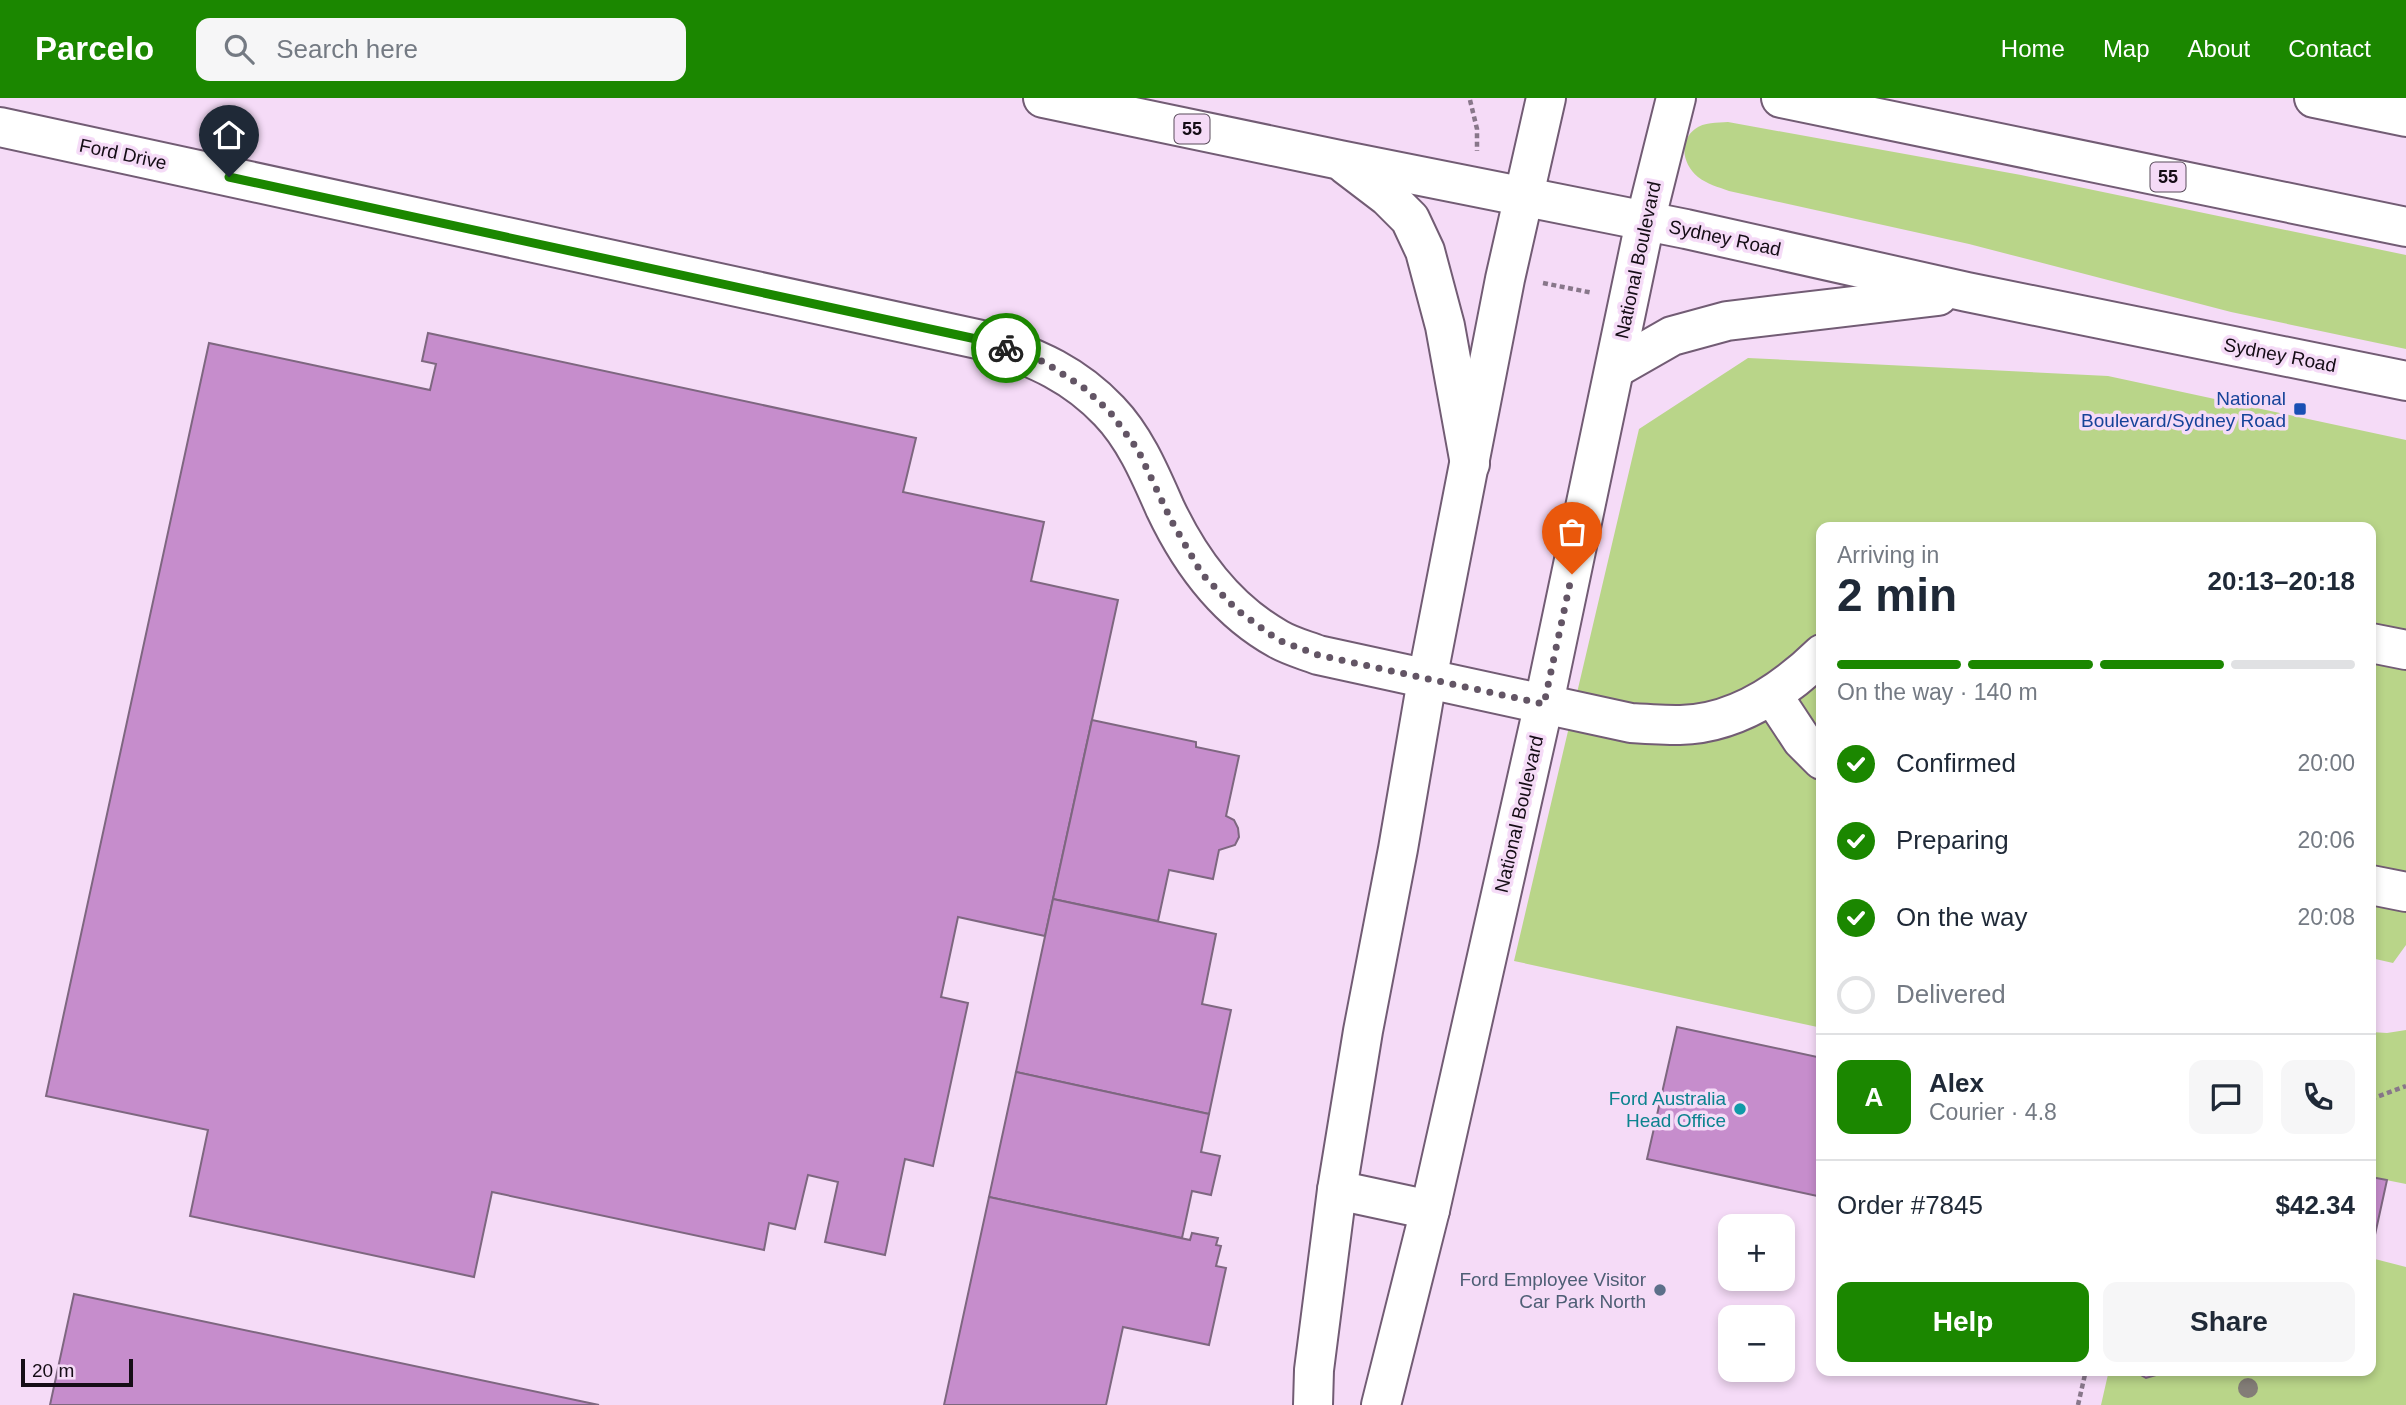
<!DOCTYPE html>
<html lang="en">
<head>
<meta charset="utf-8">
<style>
  body { margin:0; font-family:Helvetica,sans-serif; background:#f6f6f7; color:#1f2937; height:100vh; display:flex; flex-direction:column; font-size:26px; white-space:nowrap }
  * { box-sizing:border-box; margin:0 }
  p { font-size:23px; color:#747a83 }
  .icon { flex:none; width:38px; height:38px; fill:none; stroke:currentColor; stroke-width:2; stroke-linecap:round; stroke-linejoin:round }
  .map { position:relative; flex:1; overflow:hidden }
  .side { position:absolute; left:1816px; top:424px; width:560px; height:854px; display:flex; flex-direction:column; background:#fff; border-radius:14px; box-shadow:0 4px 10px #0003 }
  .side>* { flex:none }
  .buttons { position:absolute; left:1718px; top:1116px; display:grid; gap:14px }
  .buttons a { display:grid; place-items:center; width:77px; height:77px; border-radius:14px; background:#fff; box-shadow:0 4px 10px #0003; font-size:35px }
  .scale { position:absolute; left:21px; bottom:18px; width:112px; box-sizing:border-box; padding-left:7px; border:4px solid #150d16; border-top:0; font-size:19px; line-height:24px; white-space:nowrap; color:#150d16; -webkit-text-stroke:5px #f5dbf7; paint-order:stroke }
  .pin { position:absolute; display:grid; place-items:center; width:60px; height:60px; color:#fff; margin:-72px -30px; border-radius:50% 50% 50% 0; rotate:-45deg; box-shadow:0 0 7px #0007 }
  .pin .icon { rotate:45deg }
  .courier { position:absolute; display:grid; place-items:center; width:70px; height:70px; margin:-35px; border:5px solid #1b8700; border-radius:50%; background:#fff; color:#222; box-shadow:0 2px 9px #0007 }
  .headline em { font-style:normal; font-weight:600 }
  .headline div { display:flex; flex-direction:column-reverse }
  .headline { display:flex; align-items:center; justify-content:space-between; height:119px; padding:0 21px }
  h1 { font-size:46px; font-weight:600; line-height:52px }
  .bar { display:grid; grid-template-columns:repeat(4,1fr); gap:10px 7px; align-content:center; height:84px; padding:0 21px }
  .bar i { height:9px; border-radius:5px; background:#e0e1e3 }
  .bar .selected { background:#1b8700 }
  .bar p { grid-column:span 4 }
  .line { display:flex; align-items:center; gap:18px; padding:0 21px; border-top:2px solid #e0e1e3 }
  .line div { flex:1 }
  .round { display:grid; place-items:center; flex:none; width:74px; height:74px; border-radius:14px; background:#f6f6f7 }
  ol { padding:0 21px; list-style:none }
  li { display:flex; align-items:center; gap:21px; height:77px }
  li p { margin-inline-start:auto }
  li .icon { padding:7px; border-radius:50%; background:#1b8700; color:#fff; stroke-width:4 }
  li:last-child { color:#747a83 }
  li i { width:38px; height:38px; border:4px solid #e0e1e3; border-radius:50% }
  .primary-button { display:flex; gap:14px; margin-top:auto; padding:14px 21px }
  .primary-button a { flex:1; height:80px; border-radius:14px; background:#1b8700; color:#fff; font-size:28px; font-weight:600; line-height:80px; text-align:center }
  .primary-button a+a { background:#f6f6f7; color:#1f2937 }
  header { display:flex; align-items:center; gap:42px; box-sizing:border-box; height:98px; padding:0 35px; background:#1b8700; color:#fff }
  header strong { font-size:33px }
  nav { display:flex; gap:38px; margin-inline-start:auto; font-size:24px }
  .search { width:490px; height:63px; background:#f6f6f7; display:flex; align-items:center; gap:18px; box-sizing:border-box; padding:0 24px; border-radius:14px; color:#747a83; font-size:26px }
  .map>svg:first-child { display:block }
  .green { fill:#b9d589 }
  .building { fill:#c68dcc; stroke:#7e6780; stroke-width:2 }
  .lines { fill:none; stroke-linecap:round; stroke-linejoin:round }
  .minor-casing { stroke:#725c74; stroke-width:42 }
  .highway-casing { stroke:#725c74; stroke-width:42 }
  .path { stroke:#88778a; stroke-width:4.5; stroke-dasharray:5 3.5; stroke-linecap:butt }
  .minor { stroke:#fff; stroke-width:38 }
  .highway { stroke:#fff; stroke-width:38 }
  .tree { fill:#837d77 }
  .done { stroke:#635565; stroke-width:7; stroke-dasharray:0 12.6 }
  .route { stroke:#1b8700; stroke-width:9 }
  .transit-dot { fill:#1a4fb4; stroke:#f5dbf7; stroke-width:2.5 }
  .culture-dot { fill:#0f9aa8; stroke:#f5dbf7; stroke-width:2.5 }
  .service-dot { fill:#5c6f8a; stroke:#f5dbf7; stroke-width:2.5 }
  .labels { text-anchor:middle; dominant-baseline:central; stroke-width:7; stroke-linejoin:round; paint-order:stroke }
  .shield { fill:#f5dbf7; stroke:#584b5a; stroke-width:2 }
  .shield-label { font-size:18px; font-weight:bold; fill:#150d16 }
  .street-label { font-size:19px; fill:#150d16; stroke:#f5dbf7 }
  .transit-label { font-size:19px; fill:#164399; stroke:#f5dbf7; text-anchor:end }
  .culture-label { font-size:19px; fill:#0d838f; stroke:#f5dbf7; text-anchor:end }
  .service-label { font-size:19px; fill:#4e5e75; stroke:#f5dbf7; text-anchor:end }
</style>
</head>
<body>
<header>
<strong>Parcelo</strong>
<div class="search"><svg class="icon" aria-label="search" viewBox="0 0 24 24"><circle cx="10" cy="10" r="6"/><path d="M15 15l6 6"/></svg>Search here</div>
<nav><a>Home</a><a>Map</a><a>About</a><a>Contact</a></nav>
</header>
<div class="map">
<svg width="2406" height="1307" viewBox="0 0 2406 1307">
  <rect width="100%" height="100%" fill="#f5dbf7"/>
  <g class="green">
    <path d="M1728 24 2021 77 2406 157V251L2231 214 1969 146 1729 93C1718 89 1707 86 1698 79 1683 67 1678 44 1695 31 1704 24 1717 25 1728 24Z"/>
    <polygon points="1748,260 2108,278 2406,342 2406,847 2393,865 2371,860 2371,429 1822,429 1822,930 1514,863 1639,331"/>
    <polygon points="2406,932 2406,1086 2371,1079 2371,934 2387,935"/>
    <polygon points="2371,1160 2406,1169 2406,1307 2101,1307 2109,1272 2371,1272"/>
  </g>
  <g class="building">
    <polygon points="428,235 916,340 903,394 1044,424 1031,483 1118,502 1045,838 958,819 941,899 968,905 933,1068 905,1061 885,1157 825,1144 838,1084 808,1077 795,1131 769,1125 764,1152 492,1094 474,1179 190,1118 208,1032 46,998 209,245 430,292 436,266 422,263"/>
    <polygon points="1092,622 1196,644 1196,649 1239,658 1226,718 1234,722 1238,730 1239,739 1235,747 1219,752 1213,781 1169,772 1158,823 1053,801"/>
    <polygon points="1053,801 1216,836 1202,906 1231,912 1209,1016 1016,974"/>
    <polygon points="1677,929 1822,960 1822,1099 1647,1061"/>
    <polygon points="1016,974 1209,1016 1201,1054 1220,1058 1211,1097 1192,1093 1182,1140 989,1099"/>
    <polygon points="2371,1079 2387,1082 2371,1155"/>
    <polygon points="989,1099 1190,1142 1192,1135 1218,1140 1216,1147 1221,1148 1216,1168 1226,1170 1209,1247 1123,1229 1106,1307 944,1307"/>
    <polygon points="74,1196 599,1307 50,1307"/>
    <polygon points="2132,1272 2162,1272 2160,1276 2146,1280"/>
  </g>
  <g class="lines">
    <defs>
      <g id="minor">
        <polyline points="2314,0 2406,19"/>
        <path d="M0 29 991 244C1037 261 1074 276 1109 313 1135 340 1150 376 1165 410 1190 463 1226 512 1278 541 1290 548 1305 552 1318 557L1631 625C1647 626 1664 627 1680 627 1735 626 1784 593 1822 556"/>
        <polyline points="2371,545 2406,552"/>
        <polyline points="1773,598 1802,642 1822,662"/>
        <polyline points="2371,787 2406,794"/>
        <polyline points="1337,1092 1430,1112"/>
        <polyline points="1313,1307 1314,1272 1337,1092 1363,933 1398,751 1427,582 1505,181 1546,0"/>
        <polyline points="1381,1307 1430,1112 1544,605 1645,124 1676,0"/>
      </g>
      <g id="highway">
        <polyline points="1043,0 1340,62 1686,131 1967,194 2406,283"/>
        <polyline points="1781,0 2406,129"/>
        <polyline points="1346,67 1388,99 1410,121 1425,153 1445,228 1470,366"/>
        <polyline points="1616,270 1672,238 1727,223 1938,198"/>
      </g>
    </defs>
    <use href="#minor" class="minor-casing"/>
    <use href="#highway" class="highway-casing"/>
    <g class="path">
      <polyline points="1470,2 1477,31 1477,53"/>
      <polyline points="1543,185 1593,195"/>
      <polyline points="2371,1001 2406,988"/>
      <polyline points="2078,1307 2086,1272"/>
    </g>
    <use href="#minor" class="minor"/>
    <use href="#highway" class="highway"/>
  </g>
  <circle class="tree" cx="2248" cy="1290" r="10"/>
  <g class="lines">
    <polyline class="done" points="1006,250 1044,264 1083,289 1110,314 1138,352 1171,422 1202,476 1237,512 1278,542 1318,557 1544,606 1572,476"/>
    <polyline class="route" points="229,79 990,244 1006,250"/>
  </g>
  <rect class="transit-dot" x="2293" y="304" width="14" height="14" rx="3.5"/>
  <circle class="culture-dot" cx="1740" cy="1011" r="7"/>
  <circle class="service-dot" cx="1660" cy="1192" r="7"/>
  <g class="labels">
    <g class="shield">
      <rect x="1174.5" y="16.5" width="35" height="29" rx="5"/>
      <rect x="2150.5" y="64.5" width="35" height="29" rx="5"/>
    </g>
    <g class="shield-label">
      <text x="1192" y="31">55</text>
      <text x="2168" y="79">55</text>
    </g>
    <g class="street-label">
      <text transform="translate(123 56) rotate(12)">Ford Drive</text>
      <text transform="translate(1725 140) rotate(12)">Sydney Road</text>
      <text transform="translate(1638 162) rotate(-78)">National Boulevard</text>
      <text transform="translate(2280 257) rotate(11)">Sydney Road</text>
      <text transform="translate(1519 716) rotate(-77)">National Boulevard</text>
    </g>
    <g class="transit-label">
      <text x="2286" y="300">National<tspan x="2286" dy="22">Boulevard/Sydney Road</tspan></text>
    </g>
    <g class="culture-label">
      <text x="1726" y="1000">Ford Australia<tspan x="1726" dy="22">Head Office</tspan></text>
    </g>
    <g class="service-label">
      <text x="1646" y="1181">Ford Employee Visitor<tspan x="1646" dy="22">Car Park North</tspan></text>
    </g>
  </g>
</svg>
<div class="buttons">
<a>+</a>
<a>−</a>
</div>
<div class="scale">20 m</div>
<div class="pin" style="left:1572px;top:476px;background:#ea580c"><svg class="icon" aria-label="bag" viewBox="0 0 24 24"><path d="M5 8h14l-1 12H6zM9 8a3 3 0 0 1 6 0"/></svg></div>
<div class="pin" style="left:229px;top:79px;background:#1f2937"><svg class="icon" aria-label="home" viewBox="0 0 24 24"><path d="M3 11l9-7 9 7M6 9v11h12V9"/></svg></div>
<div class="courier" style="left:1006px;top:250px"><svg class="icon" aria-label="bike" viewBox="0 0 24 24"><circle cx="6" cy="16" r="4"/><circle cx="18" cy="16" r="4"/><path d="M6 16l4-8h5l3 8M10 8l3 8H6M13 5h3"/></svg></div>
<section class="side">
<div class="headline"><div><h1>2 min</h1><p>Arriving in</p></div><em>20:13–20:18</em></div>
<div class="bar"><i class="selected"></i><i class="selected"></i><i class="selected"></i><i></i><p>On the way · 140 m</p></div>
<ol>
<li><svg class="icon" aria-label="check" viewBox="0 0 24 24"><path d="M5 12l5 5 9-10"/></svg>Confirmed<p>20:00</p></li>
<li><svg class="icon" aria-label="check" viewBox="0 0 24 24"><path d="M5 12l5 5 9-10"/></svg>Preparing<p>20:06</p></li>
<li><svg class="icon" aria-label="check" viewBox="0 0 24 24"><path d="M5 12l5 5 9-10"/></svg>On the way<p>20:08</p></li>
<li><i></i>Delivered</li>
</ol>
<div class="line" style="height:126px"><b class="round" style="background:#1b8700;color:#fff">A</b><div><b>Alex</b><p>Courier · 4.8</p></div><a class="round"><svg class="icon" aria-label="chat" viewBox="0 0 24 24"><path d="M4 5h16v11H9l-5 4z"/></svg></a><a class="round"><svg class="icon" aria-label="phone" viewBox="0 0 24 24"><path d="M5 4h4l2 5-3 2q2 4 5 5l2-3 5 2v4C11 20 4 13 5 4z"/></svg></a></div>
<div class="line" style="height:91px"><div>Order #7845</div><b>$42.34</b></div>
<div class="primary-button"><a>Help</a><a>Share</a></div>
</section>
</div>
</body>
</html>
